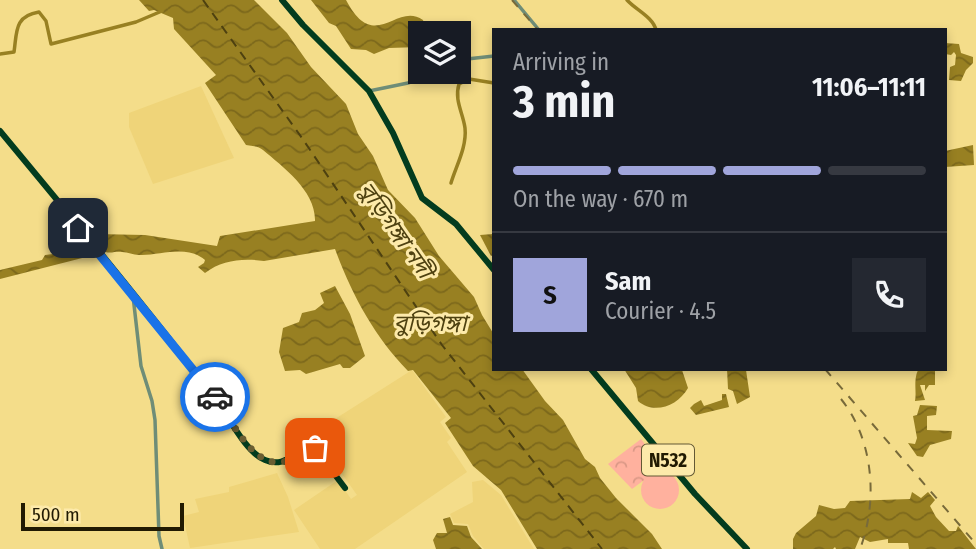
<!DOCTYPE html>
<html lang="en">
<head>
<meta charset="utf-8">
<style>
  body { margin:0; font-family:"Fira Sans Condensed","Noto Sans Bengali",sans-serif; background:#242831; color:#f1f3f6; height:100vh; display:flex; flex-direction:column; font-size:26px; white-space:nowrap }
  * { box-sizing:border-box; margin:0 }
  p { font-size:23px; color:#9ea1a6 }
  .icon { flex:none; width:38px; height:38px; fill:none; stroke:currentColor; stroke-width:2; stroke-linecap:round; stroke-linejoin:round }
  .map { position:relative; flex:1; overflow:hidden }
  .details { position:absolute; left:492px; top:28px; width:455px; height:343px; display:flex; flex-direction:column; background:#171b24; border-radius:0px; box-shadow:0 4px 10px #0003 }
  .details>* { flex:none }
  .tools { position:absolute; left:408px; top:21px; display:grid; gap:14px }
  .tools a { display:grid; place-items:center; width:63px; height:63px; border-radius:0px; background:#171b24; box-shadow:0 4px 10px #0003; font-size:35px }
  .scale { position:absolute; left:21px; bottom:18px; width:163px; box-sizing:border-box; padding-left:7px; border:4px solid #211a02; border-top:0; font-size:19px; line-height:24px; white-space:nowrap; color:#211a02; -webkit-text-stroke:5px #fdeaaa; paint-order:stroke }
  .pin { position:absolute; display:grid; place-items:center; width:60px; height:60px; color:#fff; margin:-30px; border-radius:14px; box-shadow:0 4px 10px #0006 }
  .courier { position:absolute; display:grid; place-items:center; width:70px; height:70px; margin:-35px; border:5px solid #1a73e8; border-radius:50%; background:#fff; color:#222; box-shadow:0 2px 9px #0007 }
  .overview em { font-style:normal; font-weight:700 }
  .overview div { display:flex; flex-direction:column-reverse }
  .overview { display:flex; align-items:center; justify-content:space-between; height:119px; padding:0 21px }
  h1 { font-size:46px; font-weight:700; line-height:52px }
  .bar { display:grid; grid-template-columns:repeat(4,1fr); gap:10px 7px; align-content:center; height:84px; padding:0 21px }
  .bar i { height:9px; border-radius:5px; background:#363941 }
  .bar .active { background:#a0a5db }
  .bar p { grid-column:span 4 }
  .line { display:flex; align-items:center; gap:18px; padding:0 21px; border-top:2px solid #363941 }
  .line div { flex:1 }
  .round { display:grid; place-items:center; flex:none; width:74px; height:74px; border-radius:0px; background:#242831 }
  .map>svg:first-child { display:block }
  .built { fill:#efd479 }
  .park { fill:url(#park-crowns) }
  .pitch { fill:#ffb19e }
  .water { fill:url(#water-waves) }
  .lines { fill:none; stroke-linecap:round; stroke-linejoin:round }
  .canal { stroke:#988022; stroke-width:3.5 }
  .ferry { stroke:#4e4110; stroke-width:2; stroke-dasharray:9 7; stroke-linecap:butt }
  .tertiary { stroke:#6f8d77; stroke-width:3.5 }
  .trunk { stroke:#033c1e; stroke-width:6 }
  .rail { stroke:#786a3a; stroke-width:2; stroke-dasharray:9 9; stroke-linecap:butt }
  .done { stroke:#6b5e32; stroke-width:7; stroke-dasharray:0 12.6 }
  .route { stroke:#1a73e8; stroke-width:9 }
  .labels { text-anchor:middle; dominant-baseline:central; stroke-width:6; stroke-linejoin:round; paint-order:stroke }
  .shield { fill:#fdeaaa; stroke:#635834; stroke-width:2 }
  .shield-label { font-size:19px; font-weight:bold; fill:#211a02 }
  .water-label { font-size:23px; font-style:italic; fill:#4e4110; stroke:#fdeaaa }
</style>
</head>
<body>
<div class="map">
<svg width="976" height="549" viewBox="0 0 976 549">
  <defs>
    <pattern id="park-crowns" width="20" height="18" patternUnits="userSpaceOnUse" patternTransform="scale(1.75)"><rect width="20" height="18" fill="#ffb19e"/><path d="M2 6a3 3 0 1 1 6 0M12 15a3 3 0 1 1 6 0" fill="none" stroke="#da9886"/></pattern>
    <pattern id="water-waves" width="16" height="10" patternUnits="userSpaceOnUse" patternTransform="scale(1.75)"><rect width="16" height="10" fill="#988022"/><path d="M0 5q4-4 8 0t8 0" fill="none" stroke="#7c681b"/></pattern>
  </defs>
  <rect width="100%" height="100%" fill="#f4dd8a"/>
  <g class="built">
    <polygon points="201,86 234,158 153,184 129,127 129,113"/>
    <polygon points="412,370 446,417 440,422 451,438 447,442 467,472 355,549 320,549 294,510 338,480 351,499 357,495 313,433"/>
    <polygon points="277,473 288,497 299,532 190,548 183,516 199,512 195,499 229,492 229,487"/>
    <polygon points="483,480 501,495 534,549 484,549 473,536 468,524 454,523 450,514 473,502 472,482"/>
  </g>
  <polygon class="park" points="641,439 662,467 632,489 608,464"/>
  <circle class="pitch" cx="660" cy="490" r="19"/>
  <g class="water">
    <path d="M139 0H254L287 33 311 67 346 104 358 134 373 156 388 190 415 218 439 256 474 297 482 315 493 333 494 369H522L545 401 563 420 585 459 595 467 600 478 616 498 652 534 662 549H537L501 490 473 466 445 423 451 418 413 370 408 371C374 336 352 295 335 249L264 261C243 258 222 260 205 273L198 267 204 263 205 260C186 244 160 256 139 255 133 255 128 252 122 252 114 251 109 255 101 250L94 255 0 279V270L42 260 45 255 69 252 82 243 89 249 95 246V234L145 235 217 246 220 236 315 221C316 191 283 167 263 150 259 146 252 146 246 145L205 83 216 75 174 29 173 18 154 10 149 11Z"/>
    <path d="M311 0H346C375 55 396 1 423 20L427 33H420V47L389 48 374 54 366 50 351 49 336 26 329 23Z"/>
    <polygon points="945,43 959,44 961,53 973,57 973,63 966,70 961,81 949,80 950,67 955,65 956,55 954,52 951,55 945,54"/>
    <polygon points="973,145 974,165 945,167 945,151"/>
    <polygon points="493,234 493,255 491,256 480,235"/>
    <polygon points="335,286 350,314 365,356 350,368 343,368 340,364 306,374 300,370 285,371 279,352 283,328 299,322 302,313 315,310 324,303 320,293"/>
    <path d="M624 369 682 370 688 388C678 406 654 415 638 401L636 388Z"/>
    <polygon points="727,369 762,369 746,370 750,397 737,404 733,391 728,389"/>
    <path d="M935 369V385H929L925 391V385H920L925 400 915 401C917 392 913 381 918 370Z"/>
    <polygon points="722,394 726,394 729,407 696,415 690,408 694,404 701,400 704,406 722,400"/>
    <polygon points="920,405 937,406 936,415 927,416 927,430 952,431 951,439 930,445 923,457 917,456 908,443 915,444 917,438 913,416 917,415"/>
    <polygon points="912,492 921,498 928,492 935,500 930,506 936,517 949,531 956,531 958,526 976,549 909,549 908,543 888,543 888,539 870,542 860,537 855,549 836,549 835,547 833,549 793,549 793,539 796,533 816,516 819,505 834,509 845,508 850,501 910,499"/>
    <polygon points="450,517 453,525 467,526 471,537 482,549 436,549 433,540 437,533 447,533 443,519"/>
  </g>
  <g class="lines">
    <g class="canal">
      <path d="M627 0C636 10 653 17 656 30"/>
      <path d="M0 54 14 52C17 32 14 16 39 12L46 21 51 44 136 22 162 11"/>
      <path d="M451 183C456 166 467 147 465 128 463 113 454 100 459 84L469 79 494 83"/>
    </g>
    <polyline class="ferry" points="203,0 302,138 442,345 602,549"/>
    <g class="tertiary">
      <polyline points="514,0 539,30"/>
      <polyline points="458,60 494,56"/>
      <polyline points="369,91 408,83 436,72"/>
      <polyline points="133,296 141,366 152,401 155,420 159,536 162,549"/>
    </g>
    <g class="trunk">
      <polyline points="282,0 303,25 369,91 393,133 422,198 456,224 494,270"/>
      <path d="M0 131C73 219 146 307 215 398 228 415 245 452 265 460 286 469 295 449 314 447L345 488"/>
      <polyline points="591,369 695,494 747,549"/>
    </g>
    <g class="rail">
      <polyline points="512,0 538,30"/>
      <polyline points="825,369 976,544"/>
      <path d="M841 399C874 440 878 502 860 549"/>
    </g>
  </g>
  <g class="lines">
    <path class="done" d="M215 397C231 418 254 472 286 461 297 458 303 446 315 448"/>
    <polyline class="route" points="78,228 215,397"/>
  </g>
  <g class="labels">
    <rect class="shield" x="642" y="444.5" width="52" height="31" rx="5"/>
    <g class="shield-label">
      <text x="668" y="460">N532</text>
    </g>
    <g class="water-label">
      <text transform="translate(396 230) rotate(55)">বুড়িগঙ্গা নদী</text>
      <text x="430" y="323">বুড়িগঙ্গা</text>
    </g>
  </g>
</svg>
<div class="tools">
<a><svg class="icon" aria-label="layers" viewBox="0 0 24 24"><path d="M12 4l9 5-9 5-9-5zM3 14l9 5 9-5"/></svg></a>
</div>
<div class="scale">500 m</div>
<div class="pin" style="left:315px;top:448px;background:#ea580c"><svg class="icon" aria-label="bag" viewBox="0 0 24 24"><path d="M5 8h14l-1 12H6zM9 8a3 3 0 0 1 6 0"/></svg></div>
<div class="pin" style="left:78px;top:228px;background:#1f2937"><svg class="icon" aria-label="home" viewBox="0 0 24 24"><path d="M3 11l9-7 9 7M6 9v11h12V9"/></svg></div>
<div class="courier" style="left:215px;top:397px"><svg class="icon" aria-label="car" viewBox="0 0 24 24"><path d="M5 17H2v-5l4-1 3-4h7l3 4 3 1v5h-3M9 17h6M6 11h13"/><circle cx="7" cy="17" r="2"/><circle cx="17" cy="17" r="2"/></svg></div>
<section class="details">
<div class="overview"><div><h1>3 min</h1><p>Arriving in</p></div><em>11:06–11:11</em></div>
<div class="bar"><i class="active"></i><i class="active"></i><i class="active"></i><i></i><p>On the way · 670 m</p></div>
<div class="line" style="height:126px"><b class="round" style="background:#a0a5db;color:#111">S</b><div><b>Sam</b><p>Courier · 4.5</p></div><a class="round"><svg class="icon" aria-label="phone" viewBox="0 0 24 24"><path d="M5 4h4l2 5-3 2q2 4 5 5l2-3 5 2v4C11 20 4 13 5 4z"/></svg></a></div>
</section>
</div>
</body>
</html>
